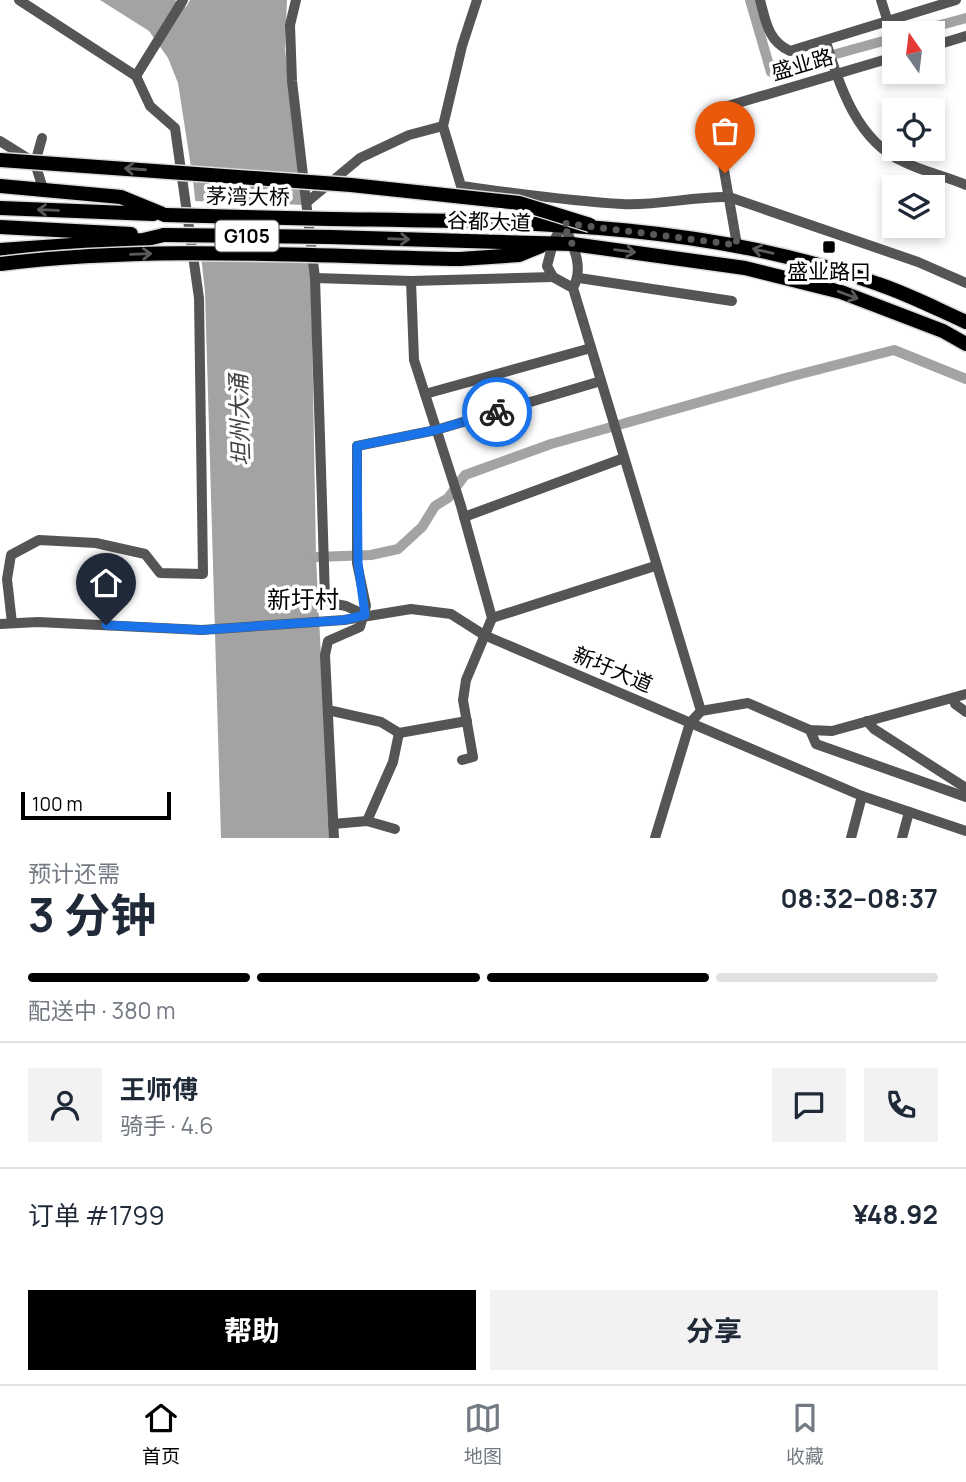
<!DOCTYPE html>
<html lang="zh">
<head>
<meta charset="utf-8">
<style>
  body { margin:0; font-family:Manrope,"Noto Sans SC",sans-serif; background:#f2f2f3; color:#1f2937; height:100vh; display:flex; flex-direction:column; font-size:26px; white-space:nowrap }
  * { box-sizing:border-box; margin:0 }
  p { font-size:23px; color:#747a83 }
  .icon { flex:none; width:38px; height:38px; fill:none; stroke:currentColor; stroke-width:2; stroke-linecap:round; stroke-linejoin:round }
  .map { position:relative; height:838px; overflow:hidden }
  .details { display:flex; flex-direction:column; background:#fff; flex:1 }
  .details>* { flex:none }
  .needle { width:46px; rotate:346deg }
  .fabs { position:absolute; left:882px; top:21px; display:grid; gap:14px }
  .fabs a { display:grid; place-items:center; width:63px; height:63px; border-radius:0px; background:#fff; box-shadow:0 4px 10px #0003; font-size:35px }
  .scale { position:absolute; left:21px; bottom:18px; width:150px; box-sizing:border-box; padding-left:7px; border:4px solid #000; border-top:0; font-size:19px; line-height:24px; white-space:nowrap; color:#000; -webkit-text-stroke:5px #fff; paint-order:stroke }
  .pin { position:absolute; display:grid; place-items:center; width:60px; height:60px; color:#fff; margin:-72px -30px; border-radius:50% 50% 50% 0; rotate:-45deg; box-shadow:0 0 7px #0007 }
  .pin .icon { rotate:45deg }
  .courier { position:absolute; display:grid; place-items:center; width:70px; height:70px; margin:-35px; border:5px solid #1a73e8; border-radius:50%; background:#fff; color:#222; box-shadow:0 2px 9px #0007 }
  .headline em { font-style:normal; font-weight:700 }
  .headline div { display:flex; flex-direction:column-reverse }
  .headline { display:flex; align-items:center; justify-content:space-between; height:119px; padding:0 28px }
  h1 { font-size:46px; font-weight:700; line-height:52px }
  .bar { display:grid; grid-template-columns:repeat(4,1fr); gap:10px 7px; align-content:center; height:84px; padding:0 28px }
  .bar i { height:9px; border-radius:5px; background:#e0e1e3 }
  .bar .active { background:#000 }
  .bar p { grid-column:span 4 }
  .line { display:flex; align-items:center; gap:18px; padding:0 28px; border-top:2px solid #e0e1e3 }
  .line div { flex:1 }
  .round { display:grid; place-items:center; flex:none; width:74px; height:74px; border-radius:0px; background:#f2f2f3 }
  .primary-button { display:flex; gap:14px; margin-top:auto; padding:14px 28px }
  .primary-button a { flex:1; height:80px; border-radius:0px; background:#000; color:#fff; font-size:28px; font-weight:700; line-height:80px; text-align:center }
  .primary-button a+a { background:#f2f2f3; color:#1f2937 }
  .dock { display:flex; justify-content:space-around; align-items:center; height:98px; border-top:2px solid #e0e1e3; background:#fff; font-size:19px; color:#747a83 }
  .dock a { display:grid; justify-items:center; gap:4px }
  .dock .active { color:#000 }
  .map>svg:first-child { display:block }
  .water { fill:#a3a3a3 }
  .pier { fill:#fff }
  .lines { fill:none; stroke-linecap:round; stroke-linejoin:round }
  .canal { stroke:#a3a3a3; stroke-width:10 }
  .highway-casing { stroke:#dbdbdb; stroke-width:17 }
  .minor { stroke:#555; stroke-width:10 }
  .highway { stroke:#000; stroke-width:14 }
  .highway-bridge-casing { stroke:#dbdbdb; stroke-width:17; stroke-linecap:butt }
  .highway-bridge { stroke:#000; stroke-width:14 }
  .oneway { stroke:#595959 }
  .done { stroke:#595959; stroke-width:7; stroke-dasharray:0 12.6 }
  .route { stroke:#1a73e8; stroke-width:9 }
  .poi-dot { fill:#000; stroke:#fff; stroke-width:2.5 }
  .labels { text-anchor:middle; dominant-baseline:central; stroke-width:7; stroke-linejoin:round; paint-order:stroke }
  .shield { fill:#fff; stroke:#4c4c4c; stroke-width:2 }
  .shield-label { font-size:19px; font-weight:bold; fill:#000 }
  .street-label { font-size:21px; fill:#000; stroke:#fff }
  .poi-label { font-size:21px; fill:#000; stroke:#fff }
  .water-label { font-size:23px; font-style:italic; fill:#444; stroke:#fff }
  .quarter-label { font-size:24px; fill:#000; stroke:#fff }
</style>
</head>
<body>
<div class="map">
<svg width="966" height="838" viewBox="0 0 966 838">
  <rect width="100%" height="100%" fill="#fff"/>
  <polygon class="water" points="100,0 175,0 186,7 190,0 287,0 285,49 311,273 316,557 330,838 221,838 205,292 193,180 178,83 168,58 149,31"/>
  <polygon class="pier" points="192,201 306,205 312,254 197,251"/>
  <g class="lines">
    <g class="canal">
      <polyline points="750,0 771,72 894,38"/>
      <polyline points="911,33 966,18"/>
      <polyline points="316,557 371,555 398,549 422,527 435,506 448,498 465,475 551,444 789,377 894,350 966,379"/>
    </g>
    <defs>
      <g id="highway">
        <polyline points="0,186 121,197 165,215"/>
        <polyline points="0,208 153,214"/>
        <path d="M331 219C515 222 702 220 878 284 908 294 937 309 966 322"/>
        <polyline points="0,227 131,234"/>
        <polyline points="330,237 572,244 745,268 841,292 943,331 966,344"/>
        <polyline points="0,250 143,240 164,235"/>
        <polyline points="460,259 519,255 541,246"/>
      </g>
    </defs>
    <use href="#highway" class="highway-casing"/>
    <g class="minor">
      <polyline points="296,0 290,25 292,81 315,278"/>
      <path d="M477 0 462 46 443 126 461 186C514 193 568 201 622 204 658 206 693 196 729 197L918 262 966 283"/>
      <path d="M760 0C766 22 768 41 790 51L956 0"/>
      <polyline points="881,0 887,19"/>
      <path d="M826 42C840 87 857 141 904 162 924 172 946 176 966 185"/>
      <polyline points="933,46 966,36"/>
      <polyline points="136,76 183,0"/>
      <polyline points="42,138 35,163 44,192"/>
      <polyline points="0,141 32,161"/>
      <polyline points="307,202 360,158 409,135 443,126"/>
      <polyline points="737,245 716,124 721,108 894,57"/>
      <polyline points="579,278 732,301"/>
      <polyline points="411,281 414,360 461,506 492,618 466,680 463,700 473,757 462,760"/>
      <path d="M573 288 553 277 547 266 553 243 563 223C572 244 585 266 573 288L701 711 690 723 655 838"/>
      <polyline points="425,394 591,348"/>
      <polyline points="464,517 624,458"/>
      <polyline points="365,615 346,606 330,603 325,598 315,278 411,281 553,277"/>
      <polyline points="492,618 655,566"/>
      <polyline points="12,623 7,579 11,555 39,540 96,543 145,554 160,573 203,574 199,298 175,128 150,106 136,76 19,0"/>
      <polyline points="0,624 38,622 202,630 344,620 411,609 451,614 484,635 862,796 966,831"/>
      <polyline points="954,698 955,704 966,712"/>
      <polyline points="328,710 381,722 399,733 467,721"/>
      <polyline points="701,711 748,703 810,730 832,731 966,694"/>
      <polyline points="867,721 874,729 966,788"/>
      <polyline points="810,730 816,744 966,797"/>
      <polyline points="367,821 393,762 399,733"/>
      <polyline points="333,824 367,821 395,829"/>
      <polyline points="334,838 325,655 328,641 360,627 366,606 357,563 357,446 436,430 601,381"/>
      <polyline points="851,838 862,796"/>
      <polyline points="902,838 909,812"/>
    </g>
    <use href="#highway" class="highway"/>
    <defs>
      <g id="highway-bridge">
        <polyline points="0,160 351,185 519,203 590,225"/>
        <polyline points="165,215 331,219"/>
        <polyline points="164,235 330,237"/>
        <path d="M0 264C152 245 307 256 460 259"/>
      </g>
    </defs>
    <use href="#highway-bridge" class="highway-bridge-casing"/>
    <use href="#highway-bridge" class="highway-bridge"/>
  </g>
  <defs><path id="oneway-shaft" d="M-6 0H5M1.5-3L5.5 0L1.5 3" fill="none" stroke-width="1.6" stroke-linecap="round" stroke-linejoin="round" transform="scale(1.75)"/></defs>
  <g class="oneway">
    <use href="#oneway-shaft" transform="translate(135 169) rotate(-176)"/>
    <use href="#oneway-shaft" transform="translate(48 210) rotate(-178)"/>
    <use href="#oneway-shaft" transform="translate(399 239) rotate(2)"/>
    <use href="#oneway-shaft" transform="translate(625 251) rotate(8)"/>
    <use href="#oneway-shaft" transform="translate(763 251) rotate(-167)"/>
    <use href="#oneway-shaft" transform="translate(141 254) rotate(-2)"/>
    <use href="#oneway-shaft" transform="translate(848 295) rotate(20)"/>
  </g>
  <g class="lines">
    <path class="done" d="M497 412 601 381 573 288C585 266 572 244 563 223L737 245 725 173"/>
    <polyline class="route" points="106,625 202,630 344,620 365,615 358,563 357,446 436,430 497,412"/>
  </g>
  <rect class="poi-dot" x="822" y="240" width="14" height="14" rx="3.5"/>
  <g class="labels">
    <rect class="shield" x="215.5" y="220.5" width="63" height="31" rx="5"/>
    <g class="shield-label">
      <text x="247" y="236">G105</text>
    </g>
    <g class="street-label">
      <text transform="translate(802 64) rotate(-16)">盛业路</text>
      <text transform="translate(248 196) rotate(1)">茅湾大桥</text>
      <text transform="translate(489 221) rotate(2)">谷都大道</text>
      <text transform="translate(613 669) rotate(23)">新圩大道</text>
    </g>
    <g class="poi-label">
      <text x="829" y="271">盛业路口</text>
    </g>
    <g class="water-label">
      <text transform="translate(239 420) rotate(-92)">坦州大涌</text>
    </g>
    <g class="quarter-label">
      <text x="303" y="598">新圩村</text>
    </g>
  </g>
</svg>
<div class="fabs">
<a><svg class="needle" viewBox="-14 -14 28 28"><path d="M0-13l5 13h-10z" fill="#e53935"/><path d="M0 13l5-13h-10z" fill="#747a83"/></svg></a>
<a><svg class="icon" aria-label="locate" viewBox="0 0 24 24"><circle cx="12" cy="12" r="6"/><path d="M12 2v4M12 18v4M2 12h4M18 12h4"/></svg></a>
<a><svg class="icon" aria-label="layers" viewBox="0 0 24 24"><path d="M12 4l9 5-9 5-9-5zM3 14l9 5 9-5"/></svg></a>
</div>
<div class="scale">100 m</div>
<div class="pin" style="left:725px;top:173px;background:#ea580c"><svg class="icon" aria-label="bag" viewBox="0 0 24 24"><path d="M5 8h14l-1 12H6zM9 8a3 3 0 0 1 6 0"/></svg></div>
<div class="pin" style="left:106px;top:625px;background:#1f2937"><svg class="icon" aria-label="home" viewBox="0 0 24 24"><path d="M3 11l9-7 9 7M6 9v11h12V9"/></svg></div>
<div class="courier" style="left:497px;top:412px"><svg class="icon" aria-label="bike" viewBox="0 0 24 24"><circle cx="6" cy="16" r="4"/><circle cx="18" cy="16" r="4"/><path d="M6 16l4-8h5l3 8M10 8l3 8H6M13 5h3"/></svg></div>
</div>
<section class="details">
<div class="headline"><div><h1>3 分钟</h1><p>预计还需</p></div><em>08:32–08:37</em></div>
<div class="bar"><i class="active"></i><i class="active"></i><i class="active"></i><i></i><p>配送中 · 380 m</p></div>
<div class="line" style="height:126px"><a class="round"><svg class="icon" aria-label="person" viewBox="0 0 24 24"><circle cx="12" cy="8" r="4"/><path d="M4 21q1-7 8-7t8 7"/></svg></a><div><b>王师傅</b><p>骑手 · 4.6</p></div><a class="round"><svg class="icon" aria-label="chat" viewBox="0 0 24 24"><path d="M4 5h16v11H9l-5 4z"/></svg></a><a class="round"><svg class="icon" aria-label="phone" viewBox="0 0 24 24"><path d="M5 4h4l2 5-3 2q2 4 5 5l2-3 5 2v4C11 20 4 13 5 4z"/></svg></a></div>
<div class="line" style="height:91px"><div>订单 #1799</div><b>¥48.92</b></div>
<div class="primary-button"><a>帮助</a><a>分享</a></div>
</section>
<nav class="dock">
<a class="active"><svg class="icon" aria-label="home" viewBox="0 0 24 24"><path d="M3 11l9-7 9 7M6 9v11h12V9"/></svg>首页</a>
<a><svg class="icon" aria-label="map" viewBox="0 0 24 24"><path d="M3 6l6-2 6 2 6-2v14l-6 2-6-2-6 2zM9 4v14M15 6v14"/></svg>地图</a>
<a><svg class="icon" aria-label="saved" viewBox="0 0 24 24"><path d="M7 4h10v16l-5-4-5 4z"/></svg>收藏</a>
</nav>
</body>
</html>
